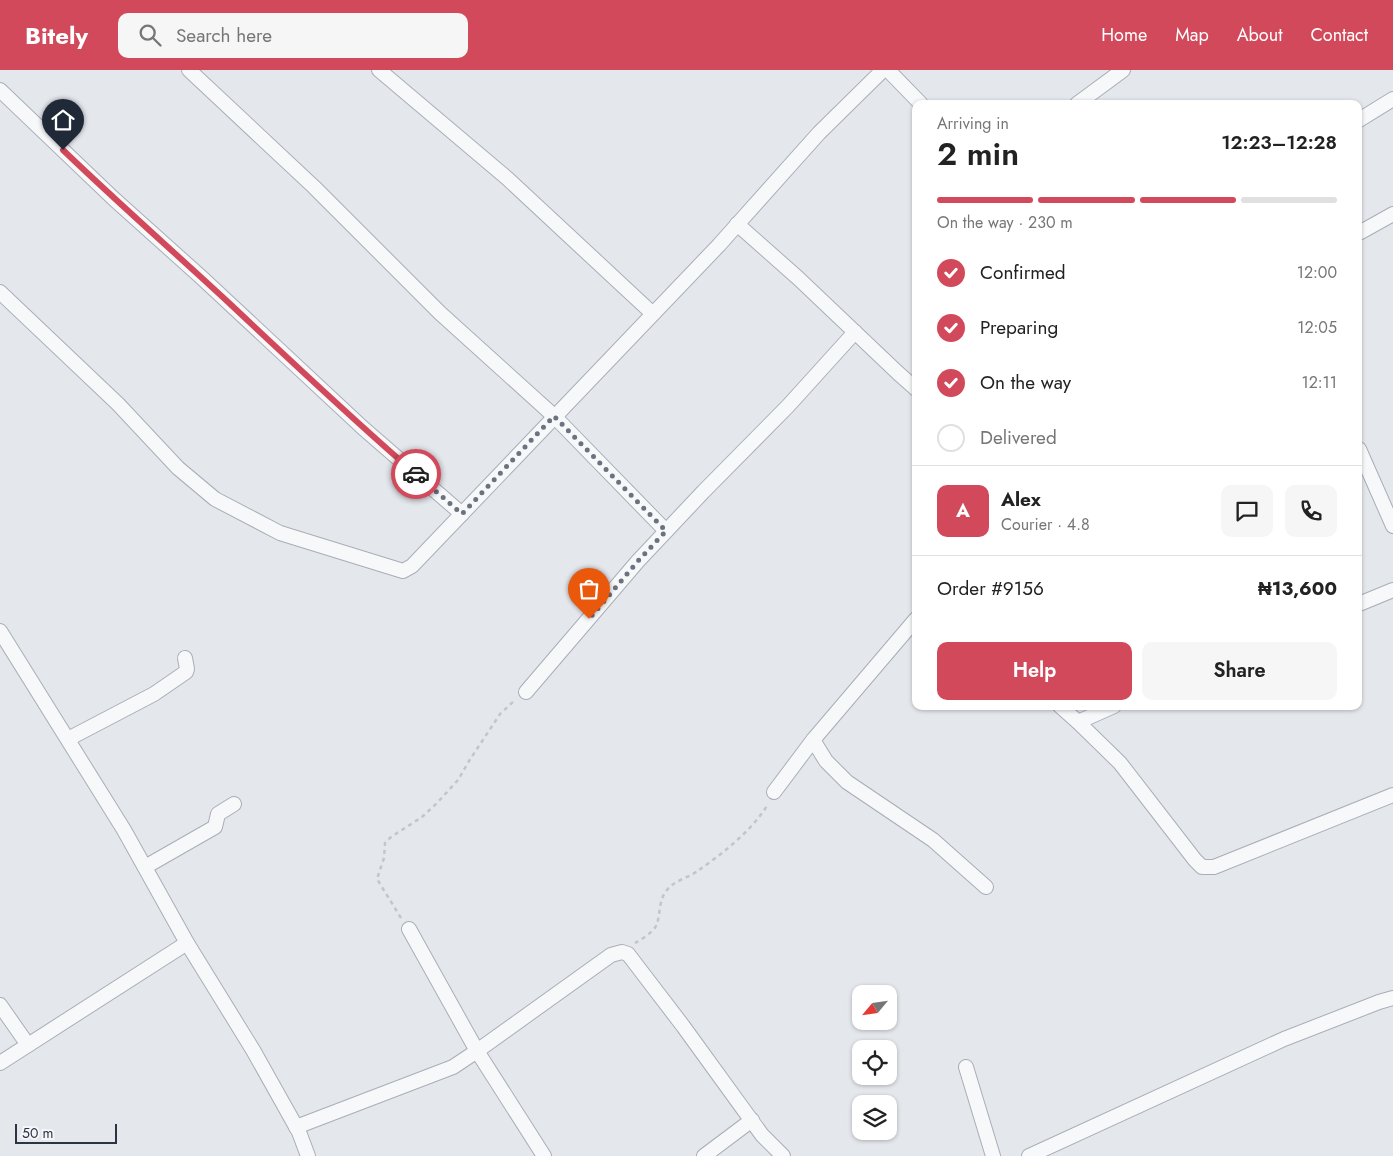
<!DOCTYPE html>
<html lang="en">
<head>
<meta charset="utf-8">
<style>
  body { margin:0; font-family:Jost,sans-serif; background:#f6f6f6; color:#222; height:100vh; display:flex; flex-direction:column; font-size:19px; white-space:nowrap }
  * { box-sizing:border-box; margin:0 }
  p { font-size:16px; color:#767676 }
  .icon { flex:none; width:28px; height:28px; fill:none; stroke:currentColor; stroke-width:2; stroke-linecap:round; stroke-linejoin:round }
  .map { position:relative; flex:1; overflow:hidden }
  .drawer { position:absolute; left:912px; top:30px; width:450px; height:610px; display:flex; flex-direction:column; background:#fff; border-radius:10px; box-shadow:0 1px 4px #0004 }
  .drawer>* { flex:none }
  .needle { width:32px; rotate:241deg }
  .controls { position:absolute; left:852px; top:915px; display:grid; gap:10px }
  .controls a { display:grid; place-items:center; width:45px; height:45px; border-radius:10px; background:#fff; box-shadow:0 1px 4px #0004; font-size:25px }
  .scale { position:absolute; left:15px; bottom:12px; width:102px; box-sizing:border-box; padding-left:5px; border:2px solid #2b3445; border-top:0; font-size:14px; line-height:18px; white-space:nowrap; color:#2b3445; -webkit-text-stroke:4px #f4f6f9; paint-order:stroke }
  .pin { position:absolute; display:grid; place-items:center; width:42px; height:42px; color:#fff; margin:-51px -21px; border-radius:50% 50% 50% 0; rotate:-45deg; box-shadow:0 0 5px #0007 }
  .pin .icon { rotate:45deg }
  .courier { position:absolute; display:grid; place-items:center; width:50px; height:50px; margin:-25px; border:4px solid #d1495b; border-radius:50%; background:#fff; color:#222; box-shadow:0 1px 6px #0007 }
  .overview em { font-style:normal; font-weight:600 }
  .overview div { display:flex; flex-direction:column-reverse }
  .overview { display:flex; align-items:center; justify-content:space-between; height:85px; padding:0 25px }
  h1 { font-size:32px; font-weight:600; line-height:38px }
  .bar { display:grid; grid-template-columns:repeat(4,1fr); gap:8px 5px; align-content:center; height:60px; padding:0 25px }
  .bar i { height:6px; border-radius:4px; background:#e0e0e0 }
  .bar .active { background:#d1495b }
  .bar p { grid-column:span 4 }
  .line { display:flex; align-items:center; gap:12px; padding:0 25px; border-top:1px solid #e0e0e0 }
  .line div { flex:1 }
  .round { display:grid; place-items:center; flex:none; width:52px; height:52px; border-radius:10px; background:#f6f6f6 }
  ol { padding:0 25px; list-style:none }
  li { display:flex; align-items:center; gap:15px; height:55px }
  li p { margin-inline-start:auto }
  li .icon { padding:5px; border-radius:50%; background:#d1495b; color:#fff; stroke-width:4 }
  li:last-child { color:#767676 }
  li i { width:28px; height:28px; border:2px solid #e0e0e0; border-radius:50% }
  .cta { display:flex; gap:10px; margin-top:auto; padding:10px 25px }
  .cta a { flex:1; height:58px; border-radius:10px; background:#d1495b; color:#fff; font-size:20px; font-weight:600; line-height:58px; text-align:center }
  .cta a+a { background:#f6f6f6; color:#222 }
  header { display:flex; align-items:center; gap:30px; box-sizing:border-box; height:70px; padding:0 25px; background:#d1495b; color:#fff }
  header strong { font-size:24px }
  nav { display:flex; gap:28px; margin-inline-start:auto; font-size:18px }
  .search { width:350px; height:45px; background:#f6f6f6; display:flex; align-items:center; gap:12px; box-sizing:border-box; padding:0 18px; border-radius:10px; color:#767676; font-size:19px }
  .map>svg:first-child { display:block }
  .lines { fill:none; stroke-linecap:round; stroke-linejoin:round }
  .minor-casing { stroke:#a9aeb7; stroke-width:16 }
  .path { stroke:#c2c5cb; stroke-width:2.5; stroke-dasharray:4 4; stroke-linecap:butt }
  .minor { stroke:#f7f8fa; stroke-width:14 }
  .done { stroke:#6c737f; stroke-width:5; stroke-dasharray:0 9 }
  .route { stroke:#d1495b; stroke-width:6 }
</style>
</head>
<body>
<header>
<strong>Bitely</strong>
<div class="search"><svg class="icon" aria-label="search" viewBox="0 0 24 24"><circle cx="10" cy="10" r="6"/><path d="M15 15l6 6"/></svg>Search here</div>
<nav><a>Home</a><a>Map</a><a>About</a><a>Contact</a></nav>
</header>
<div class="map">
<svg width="1393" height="1086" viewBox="0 0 1393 1086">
  <rect width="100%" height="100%" fill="#e4e7ec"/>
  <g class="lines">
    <defs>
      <g id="minor">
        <polyline points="189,0 314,117 440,243 554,346 666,461"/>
        <polyline points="379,0 508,109 653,244"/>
        <polyline points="888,0 921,34"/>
        <polyline points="0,20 114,129 201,207 363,358 462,444"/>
        <polyline points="1077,34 1123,0"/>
        <polyline points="1359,50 1393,29"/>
        <polyline points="737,154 798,208 898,303 916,319"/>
        <polyline points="1359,163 1393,144"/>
        <polyline points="0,222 118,334 178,398 215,429 280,463 403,501 412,496 719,175 819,63 883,0"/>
        <polyline points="1359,379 1393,456"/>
        <polyline points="1359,534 1393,520"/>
        <polyline points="0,561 124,760 187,873 253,980 299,1062 308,1086"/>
        <polyline points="526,622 638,491 703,422 788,336 855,262"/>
        <polyline points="1060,636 1078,652 1120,693 1195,790 1202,797 1214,797 1393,725"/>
        <polyline points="1078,652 1114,636"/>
        <polyline points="68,669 154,624 186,602 187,599 185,588"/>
        <polyline points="813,670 826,691 847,712 933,770 986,817"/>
        <polyline points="774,722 813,670 916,549"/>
        <polyline points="145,797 215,757 218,744 234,734"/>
        <polyline points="409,859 477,981 544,1086"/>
        <polyline points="0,935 28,975"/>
        <polyline points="0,993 187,873"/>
        <polyline points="966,997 993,1086"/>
        <polyline points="296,1057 453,997 477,981 611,885 622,882 628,884 683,956 762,1065 783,1086"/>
        <polyline points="704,1086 752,1050"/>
        <polyline points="1029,1086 1284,969 1379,932 1393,928"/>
      </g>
    </defs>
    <use href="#minor" class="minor-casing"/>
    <g class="path">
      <polyline points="401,848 377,809 384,788 385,773 391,767 422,747 437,733 458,710 469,691 500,644 515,630"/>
      <path d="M635 873C642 869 652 863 656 856 661 845 658 830 667 820 674 811 687 808 696 802 721 785 753 760 768 734"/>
    </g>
    <use href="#minor" class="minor"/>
  </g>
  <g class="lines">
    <polyline class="done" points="416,404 462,444 554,346 666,461 638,491 589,549"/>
    <path class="route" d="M63 80C117 132 173 181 228 232 290 290 352 349 416 404"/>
  </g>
</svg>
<div class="controls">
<a><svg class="needle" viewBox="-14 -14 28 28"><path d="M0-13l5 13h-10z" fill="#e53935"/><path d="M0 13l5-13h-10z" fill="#767676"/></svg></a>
<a><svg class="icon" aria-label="locate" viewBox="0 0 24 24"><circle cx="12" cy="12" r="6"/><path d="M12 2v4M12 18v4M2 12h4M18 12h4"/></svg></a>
<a><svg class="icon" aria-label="layers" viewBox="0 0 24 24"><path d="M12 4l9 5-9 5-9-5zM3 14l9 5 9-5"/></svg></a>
</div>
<div class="scale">50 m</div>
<div class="pin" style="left:589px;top:549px;background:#ea580c"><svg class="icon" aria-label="bag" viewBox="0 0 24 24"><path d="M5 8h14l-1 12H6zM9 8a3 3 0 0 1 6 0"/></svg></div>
<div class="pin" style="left:63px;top:80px;background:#1f2937"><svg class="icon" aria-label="home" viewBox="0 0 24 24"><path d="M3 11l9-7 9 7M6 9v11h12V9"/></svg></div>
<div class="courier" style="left:416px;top:404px"><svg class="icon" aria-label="car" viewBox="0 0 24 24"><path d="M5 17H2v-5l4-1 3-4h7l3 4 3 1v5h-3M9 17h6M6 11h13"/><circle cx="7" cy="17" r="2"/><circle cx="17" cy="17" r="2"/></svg></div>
<section class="drawer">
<div class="overview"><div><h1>2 min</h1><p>Arriving in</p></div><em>12:23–12:28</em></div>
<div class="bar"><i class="active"></i><i class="active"></i><i class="active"></i><i></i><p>On the way · 230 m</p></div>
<ol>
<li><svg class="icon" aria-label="check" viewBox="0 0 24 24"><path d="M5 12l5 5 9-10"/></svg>Confirmed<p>12:00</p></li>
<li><svg class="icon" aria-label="check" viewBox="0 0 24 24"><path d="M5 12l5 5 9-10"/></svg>Preparing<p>12:05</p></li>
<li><svg class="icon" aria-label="check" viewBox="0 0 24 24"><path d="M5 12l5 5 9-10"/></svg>On the way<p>12:11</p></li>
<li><i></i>Delivered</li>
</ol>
<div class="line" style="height:90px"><b class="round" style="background:#d1495b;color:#fff">A</b><div><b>Alex</b><p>Courier · 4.8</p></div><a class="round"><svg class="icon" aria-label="chat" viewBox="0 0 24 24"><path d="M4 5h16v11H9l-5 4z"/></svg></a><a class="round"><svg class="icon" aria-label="phone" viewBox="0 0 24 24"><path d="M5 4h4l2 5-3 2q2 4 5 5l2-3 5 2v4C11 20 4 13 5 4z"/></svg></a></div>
<div class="line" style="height:65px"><div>Order #9156</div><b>₦13,600</b></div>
<div class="cta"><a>Help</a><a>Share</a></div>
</section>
</div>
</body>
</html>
